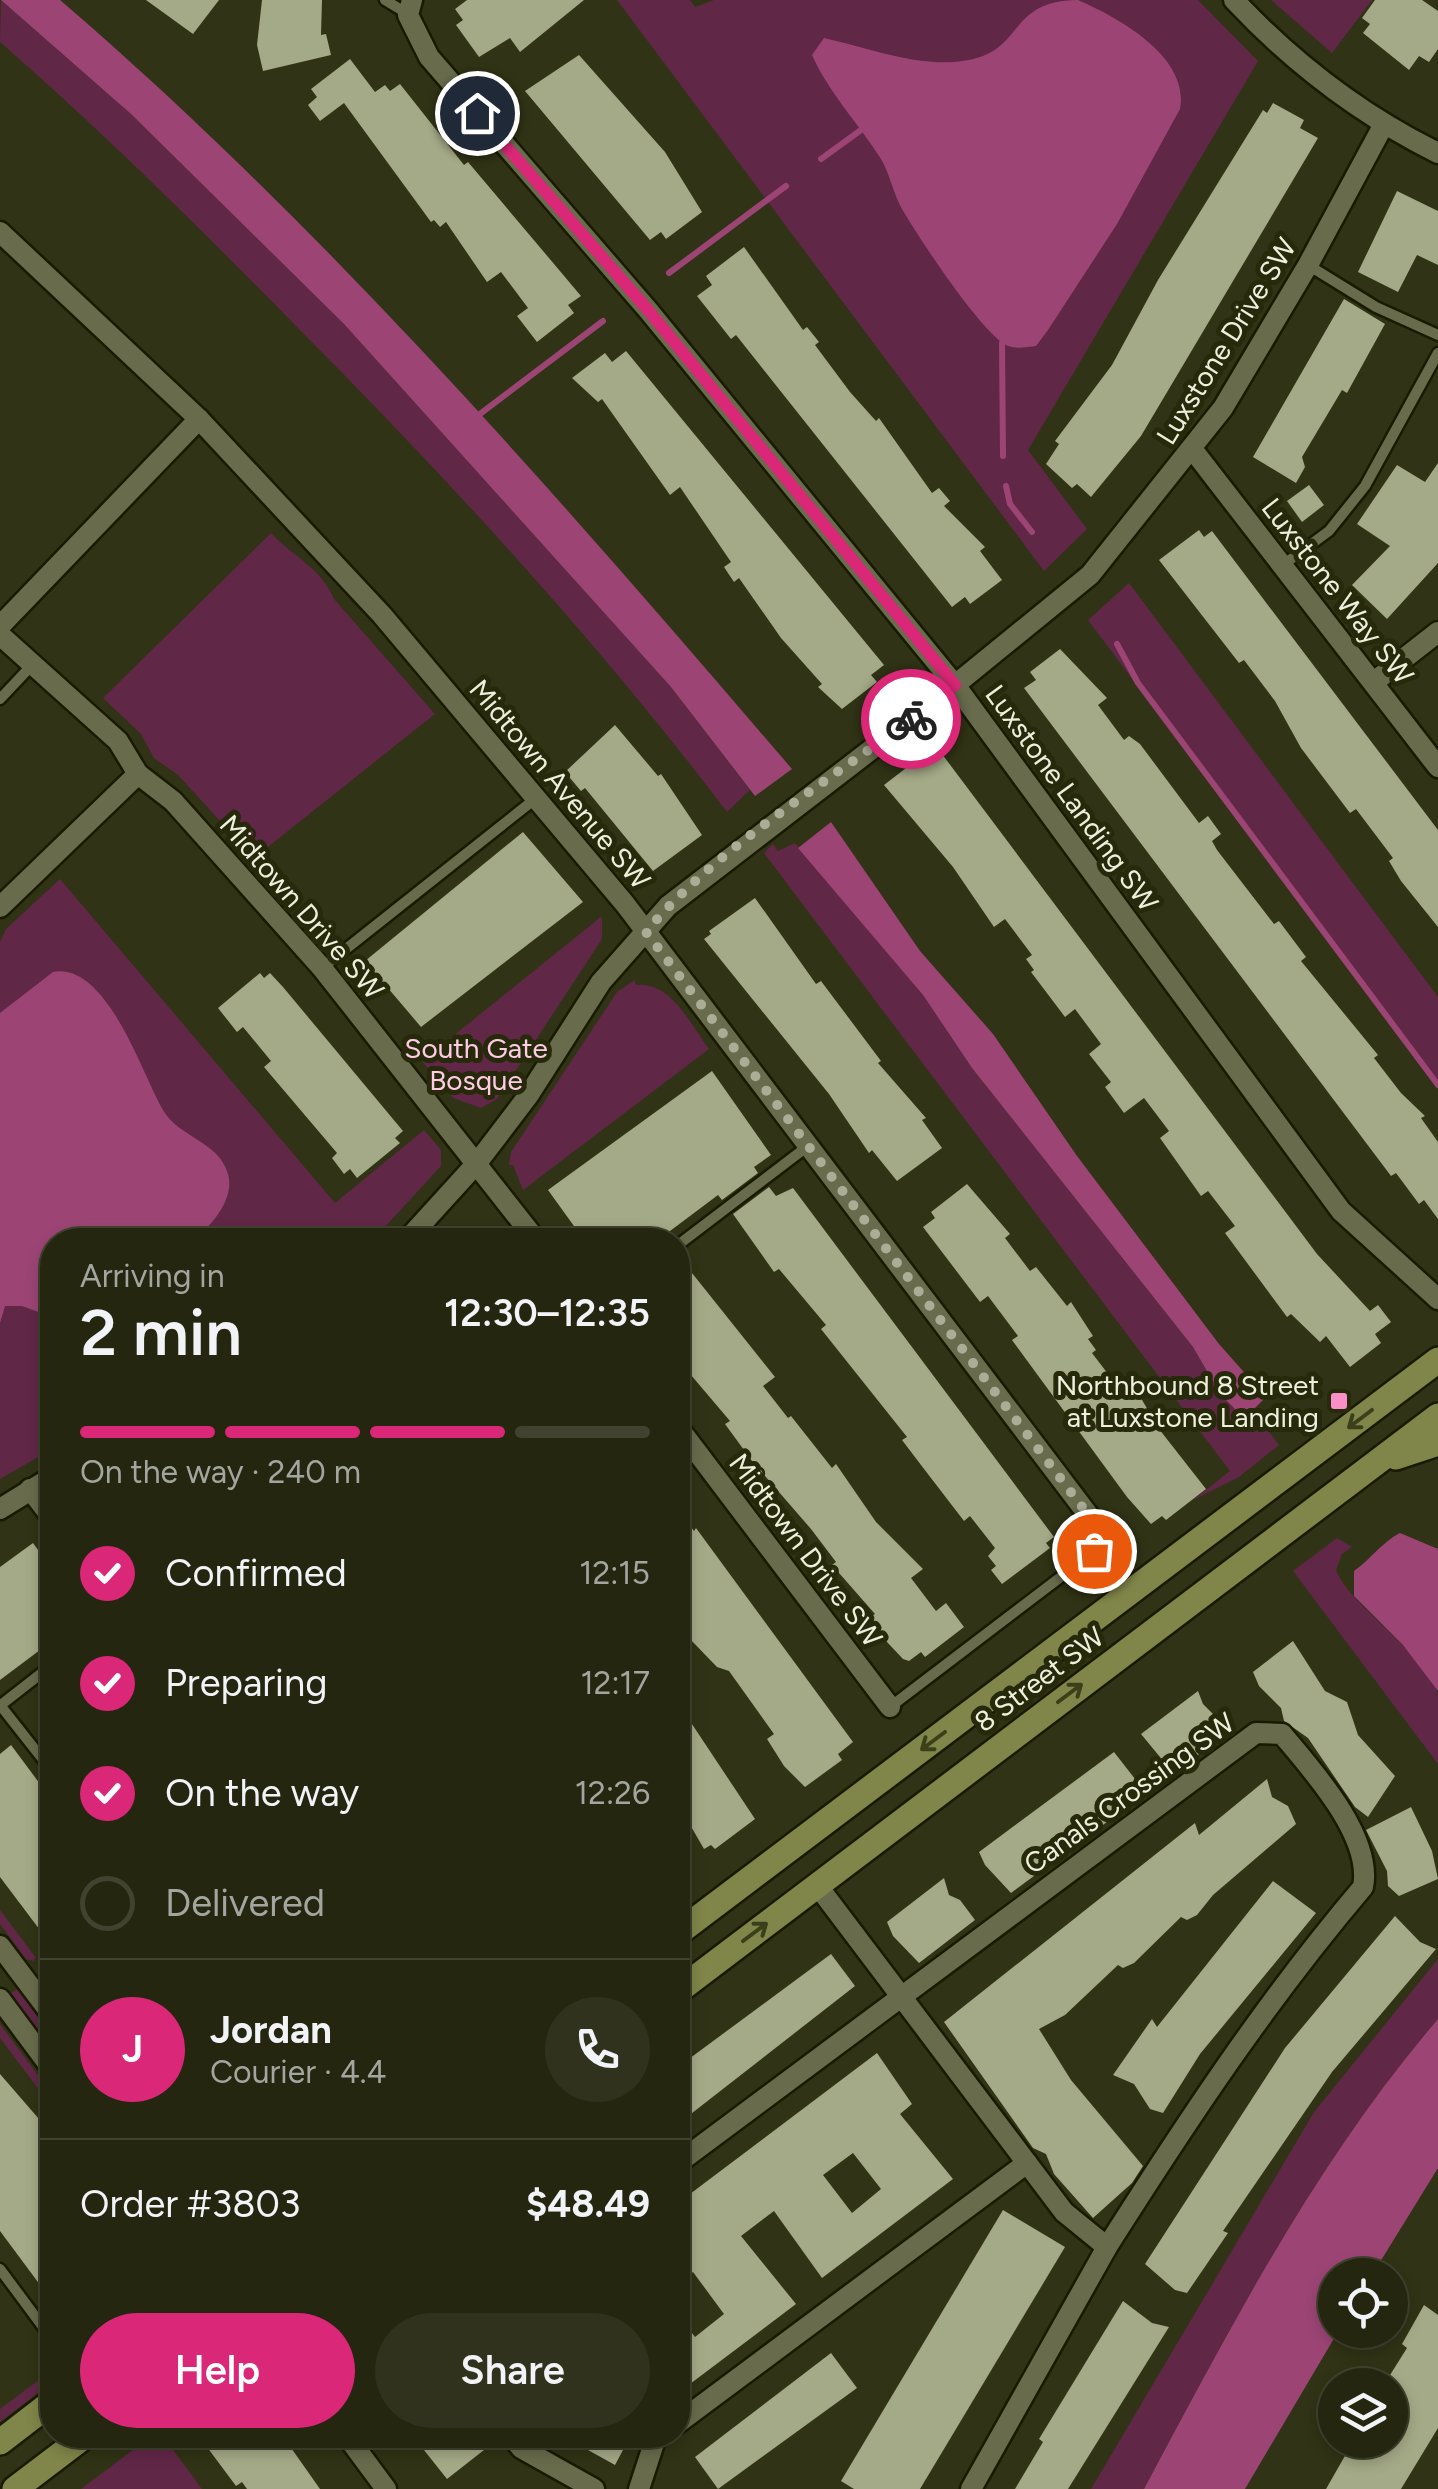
<!DOCTYPE html>
<html lang="en">
<head>
<meta charset="utf-8">
<style>
  body { margin:0; font-family:Figtree,sans-serif; background:#30321e; color:#f1f3f6; height:100vh; display:flex; flex-direction:column; font-size:38px; white-space:nowrap }
  * { box-sizing:border-box; margin:0 }
  p { font-size:32px; color:#a3a59f }
  .icon { flex:none; width:55px; height:55px; fill:none; stroke:currentColor; stroke-width:2; stroke-linecap:round; stroke-linejoin:round }
  .map { position:relative; flex:1; overflow:hidden }
  .drawer { position:absolute; left:40px; top:1228px; width:650px; height:1220px; display:flex; flex-direction:column; background:#242610; border-radius:40px; box-shadow:0 5px 15px #0003,0 0 0 2px #414330 }
  .drawer>* { flex:none }
  .buttons { position:absolute; left:1318px; top:2258px; display:grid; gap:20px }
  .buttons a { display:grid; place-items:center; width:90px; height:90px; border-radius:50%; background:#242610; box-shadow:0 5px 15px #0003,0 0 0 2px #414330; font-size:50px }
  .pin { position:absolute; display:grid; place-items:center; width:85px; height:85px; color:#fff; margin:-42px; border:5px solid #fff; border-radius:50%; box-shadow:0 2px 10px #0007 }
  .courier { position:absolute; display:grid; place-items:center; width:100px; height:100px; margin:-50px; border:8px solid #db2777; border-radius:50%; background:#fff; color:#222; box-shadow:0 2px 12px #0007 }
  .overview em { font-style:normal; font-weight:600 }
  .overview div { display:flex; flex-direction:column-reverse }
  .overview { display:flex; align-items:center; justify-content:space-between; height:170px; padding:0 40px }
  h1 { font-size:65px; font-weight:600; line-height:75px }
  .bar { display:grid; grid-template-columns:repeat(4,1fr); gap:15px 10px; align-content:center; height:120px; padding:0 40px }
  .bar i { height:12px; border-radius:8px; background:#414330 }
  .bar .selected { background:#db2777 }
  .bar p { grid-column:span 4 }
  .line { display:flex; align-items:center; gap:25px; padding:0 40px; border-top:2px solid #414330 }
  .line div { flex:1 }
  .round { display:grid; place-items:center; flex:none; width:105px; height:105px; border-radius:52px; background:#30321e }
  ol { padding:0 40px; list-style:none }
  li { display:flex; align-items:center; gap:30px; height:110px }
  li p { margin-inline-start:auto }
  li .icon { padding:10px; border-radius:50%; background:#db2777; color:#fff; stroke-width:4 }
  li:last-child { color:#a3a59f }
  li i { width:55px; height:55px; border:5px solid #414330; border-radius:50% }
  .button { display:flex; gap:20px; margin-top:auto; padding:20px 40px }
  .button a { flex:1; height:115px; border-radius:60px; background:#db2777; color:#fff; font-size:40px; font-weight:600; line-height:115px; text-align:center }
  .button a+a { background:#30321e; color:#f1f3f6 }
  .map>svg:first-child { display:block }
  .green { fill:#612747 }
  .water { fill:#9c4575 }
  .lines { fill:none; stroke-linecap:round; stroke-linejoin:round }
  .stream { stroke:#9c4575; stroke-width:6 }
  .building { fill:#a4a987; fill-rule:evenodd }
  .lane-casing { stroke:#191b00; stroke-width:15 }
  .street-casing { stroke:#191b00; stroke-width:25 }
  .secondary-casing { stroke:#191b00; stroke-width:30 }
  .lane { stroke:#686c4c; stroke-width:10 }
  .street { stroke:#686c4c; stroke-width:20 }
  .secondary { stroke:#808649; stroke-width:25 }
  .oneway { stroke:#3c401a }
  .done { stroke:#abae97; stroke-width:10; stroke-dasharray:0 18 }
  .route { stroke:#db2777; stroke-width:12 }
  .poi-dot { fill:#fa8fc7; stroke:#26290a; stroke-width:4 }
  .labels { text-anchor:middle; dominant-baseline:central; stroke-width:10; stroke-linejoin:round; paint-order:stroke }
  .street-label { font-size:28px; fill:#edf0dd; stroke:#26290a }
  .park-label { font-size:28px; fill:#fecce4; stroke:#26290a }
  .poi-label { font-size:28px; fill:#edf0dd; stroke:#26290a; text-anchor:end }
</style>
</head>
<body>
<div class="map">
<svg width="1438" height="2489" viewBox="0 0 1438 2489">
  <rect width="100%" height="100%" fill="#303315"/>
  <g class="green">
    <path d="M1 0 131 114 344 324 671 687 750 790 727 812C596 639 447 478 295 325 199 227 103 132 0 42Z"/>
    <polygon points="617,0 690,0 695,7 714,0 1198,0 1258,61 1028,450 1087,529 1044,571"/>
    <polygon points="1271,0 1372,0 1332,53"/>
    <path d="M271 533C293 557 322 568 334 599L435 714 254 858 178 775 154 758 141 734 103 698Z"/>
    <polygon points="1129,583 1438,997 1438,1087 1088,620"/>
    <polygon points="795,843 923,995 972,1068 1193,1347 1221,1395 1243,1416 1253,1410 1279,1445 1239,1477 1193,1500 1230,1471 764,853 773,844 778,851"/>
    <polygon points="60,879 335,1203 424,1130 441,1150 441,1166 373,1240 52,1240 52,1449 0,1479 0,942 6,929"/>
    <polygon points="602,916 602,939 497,1099 481,1108 453,1098 422,1061"/>
    <path d="M635 980 636 985C672 982 690 1024 709 1049L523 1190 513 1165H509L511 1152 617 992Z"/>
    <path d="M1337 1538 1352 1547 1342 1554 1336 1570C1350 1607 1431 1657 1438 1695 1438 1716 1438 1742 1438 1764L1293 1571Z"/>
    <polygon points="0,1910 36,1958 33,1961 26,1959 0,1924"/>
    <path d="M1438 1959V2019C1317 2160 1231 2326 1144 2489H1091L1314 2112Z"/>
    <polygon points="17,1989 52,2036 52,2051 10,1994"/>
    <polygon points="0,2024 52,2094 52,2107 0,2038"/>
    <polygon points="52,2370 52,2382 0,2422 0,2409"/>
    <polygon points="153,2435 162,2435 202,2489 81,2489"/>
  </g>
  <g class="water">
    <path d="M1 0H60C329 231 562 501 792 769L755 796 671 687 344 324 131 114Z"/>
    <path d="M1078 0C1119 18 1190 57 1180 109L1117 224 1048 330 1036 346C1026 347 1016 350 1006 345 980 331 919 238 902 209 893 193 890 174 881 159 859 124 829 93 812 55L824 38C874 49 933 74 983 56 1021 42 1015 0 1078 0Z"/>
    <polygon points="831,822 920,951 993,1034 1077,1156 1219,1344 1266,1397 1253,1410 1237,1411 1221,1395 1193,1347 972,1068 923,995 798,848"/>
    <path d="M53 972C107 962 142 1074 163 1110 179 1138 219 1141 228 1174 235 1199 212 1224 195 1240H52V1317L22 1306H5L0 1323V1013Z"/>
    <path d="M1400 1533 1438 1549V1691L1403 1645 1354 1596V1571C1371 1559 1383 1541 1400 1533Z"/>
    <path d="M1438 2019V2168L1372 2275H1335V2330H1339L1245 2489H1144C1231 2326 1317 2160 1438 2019Z"/>
  </g>
  <g class="lines">
    <g class="stream">
      <polyline points="821,159 861,130"/>
      <polyline points="669,273 786,186"/>
      <polyline points="1002,343 1003,456"/>
      <polyline points="472,420 603,321"/>
      <polyline points="1006,486 1010,504 1032,532"/>
      <polyline points="1117,644 1138,683 1438,1085"/>
    </g>
  </g>
  <g class="building">
    <polygon points="146,0 219,0 193,34"/>
    <polygon points="262,0 322,0 321,35 326,34 331,55 263,71 257,45"/>
    <polygon points="467,0 584,0 520,52 510,38 479,57 456,25 463,20 455,9"/>
    <polygon points="1375,0 1422,0 1438,11 1438,49 1429,62 1419,56 1409,70 1363,33 1370,24 1362,18"/>
    <polygon points="579,55 665,152 702,212 666,239 661,232 650,240 525,91"/>
    <polygon points="350,59 375,92 385,85 390,91 400,84 464,165 468,162 581,296 568,305 574,313 537,342 517,316 528,308 501,272 487,282 446,222 440,227 434,220 431,222 344,103 320,121 308,105 317,97 311,89"/>
    <polygon points="1273,103 1304,120 1300,128 1318,138 1141,436 1091,497 1077,484 1072,488 1046,464 1059,444 1055,441 1112,365 1158,280 1263,110 1267,113"/>
    <polygon points="1397,191 1438,211 1438,265 1417,255 1398,292 1358,272"/>
    <polygon points="744,247 803,330 807,327 819,342 815,345 850,392 876,421 879,418 932,493 939,488 950,501 944,506 985,547 980,551 1002,580 970,604 965,597 952,607 736,335 731,339 697,296 712,285 706,276"/>
    <polygon points="1344,299 1385,324 1347,393 1342,390 1302,457 1305,467 1296,483 1253,457"/>
    <polygon points="626,351 884,665 871,675 877,682 842,709 818,687 822,684 781,638 739,578 734,582 724,567 731,562 680,487 670,495 602,399 598,402 572,378 605,353 612,362"/>
    <polygon points="1438,463 1438,563 1387,619 1352,585 1390,546 1357,524 1397,465 1425,482"/>
    <polygon points="1309,485 1324,505 1302,522 1287,501"/>
    <polygon points="1199,530 1204,537 1212,531 1438,830 1438,927 1401,881 1389,861 1393,858 1356,809 1350,813 1301,748 1275,701 1244,660 1239,663 1159,560"/>
    <polygon points="1060,649 1107,698 1098,705 1124,740 1129,736 1140,744 1199,823 1208,816 1221,834 1212,841 1217,850 1274,924 1279,921 1306,957 1301,961 1378,1055 1374,1058 1401,1093 1425,1116 1421,1118 1438,1142 1438,1219 1424,1200 1419,1204 1396,1173 1391,1176 1024,688 1036,680 1030,672"/>
    <polygon points="615,725 658,776 661,774 702,835 653,871 585,788 581,791 565,772"/>
    <polygon points="942,754 1317,1254 1370,1311 1378,1305 1391,1322 1375,1334 1381,1343 1350,1367 1326,1336 1320,1342 1291,1314 1287,1317 1225,1233 1235,1226 1208,1191 1201,1196 1160,1138 1169,1131 1144,1098 1124,1113 1105,1087 1111,1082 1089,1054 1101,1044 1075,1009 1065,1017 1031,972 1034,970 1026,959 1032,955 1005,919 994,927 953,867 884,785 923,755 929,763"/>
    <polygon points="523,832 583,902 421,1027 365,961"/>
    <polygon points="755,898 816,984 821,981 881,1061 878,1063 926,1118 922,1120 942,1148 897,1181 872,1150 869,1153 829,1094 704,939 711,934 709,931"/>
    <polygon points="260,973 264,978 270,973 283,987 403,1131 395,1138 400,1143 357,1178 350,1169 344,1174 332,1158 337,1153 264,1067 271,1061 243,1027 237,1032 218,1008"/>
    <polygon points="712,1071 771,1155 754,1167 758,1173 722,1200 718,1195 658,1240 584,1240 548,1190"/>
    <polygon points="967,1184 1010,1234 1005,1238 1030,1271 1036,1267 1067,1306 1071,1302 1093,1336 1088,1339 1096,1350 1092,1353 1118,1387 1131,1381 1159,1429 1206,1489 1166,1520 1162,1516 1151,1524 1127,1497 1012,1340 1018,1336 988,1296 980,1302 923,1227 935,1218 931,1212"/>
    <polygon points="769,1187 776,1196 793,1188 1054,1537 1046,1543 1050,1548 1002,1584 991,1570 996,1566 988,1556 995,1548 970,1516 964,1521 921,1465 902,1440 907,1437 821,1329 826,1325 779,1269 774,1272 733,1214"/>
    <polygon points="678,1263 688,1276 692,1273 775,1377 763,1386 788,1418 791,1416 832,1468 836,1464 876,1522 923,1569 911,1578 936,1611 946,1603 964,1627 925,1657 921,1652 909,1661 903,1659 887,1642 871,1616 875,1614 832,1565 836,1562 811,1529 752,1461 725,1424 730,1421 685,1368 678,1353"/>
    <polygon points="678,1510 694,1531 696,1528 853,1742 838,1754 842,1760 805,1787 784,1766 767,1739 774,1734 729,1671 717,1667 688,1637 691,1635 678,1614"/>
    <polygon points="33,1543 52,1569 52,1641 0,1680 0,1567"/>
    <polygon points="1293,1641 1325,1691 1347,1702 1358,1735 1395,1776 1368,1817 1355,1807 1308,1738 1284,1721 1281,1708 1259,1686 1253,1672"/>
    <polygon points="1198,1691 1203,1704 1229,1730 1174,1774 1141,1734"/>
    <polygon points="678,1703 755,1819 715,1849 711,1845 704,1849 678,1804"/>
    <polygon points="11,1745 52,1800 52,1946 0,1877 0,1754"/>
    <polygon points="1114,1752 1146,1793 1011,1893 985,1865 979,1852"/>
    <polygon points="1267,1779 1272,1797 1288,1806 1296,1824 1213,1895 1197,1915 1187,1920 1181,1917 1134,1963 1123,1968 1118,1965 1065,2015 1039,2029 1071,2080 1143,2166 1132,2183 1093,2218 1054,2174 1046,2154 1033,2148 944,2022 1195,1823 1199,1835"/>
    <polygon points="1411,1807 1432,1851 1438,1879 1399,1896 1388,1886 1387,1871 1366,1830"/>
    <polygon points="944,1878 949,1895 960,1900 975,1920 919,1963 893,1936 887,1922"/>
    <polygon points="1273,1881 1316,1913 1200,2054 1163,2113 1150,2109 1134,2084 1113,2075 1152,2019 1157,2027"/>
    <polygon points="1395,1916 1420,1942 1436,1949 1332,2072 1223,2231 1228,2233 1187,2293 1175,2290 1145,2264 1285,2048"/>
    <polygon points="831,1954 855,1986 678,2124 678,2067"/>
    <path d="M877 2053 912 2104 900 2114 953 2179 822 2278 774 2211 741 2236 796 2304 678 2393V2315L695 2337 724 2314 693 2272 678 2284V2203ZM853 2153 881 2189 852 2213 823 2175Z"/>
    <polygon points="0,2074 52,2134 52,2301 0,2231"/>
    <polygon points="1003,2210 1065,2247 920,2489 854,2489 841,2481"/>
    <polygon points="1123,2301 1152,2323 1169,2327 1068,2489 1015,2489 1043,2442 1039,2439"/>
    <polygon points="1424,2305 1438,2315 1438,2428 1401,2489 1326,2489 1346,2454 1351,2457 1361,2440 1390,2440 1390,2375 1407,2348 1402,2344"/>
    <polygon points="831,2353 857,2388 718,2489 695,2457"/>
    <polygon points="213,2435 282,2435 320,2489 247,2489 242,2482 236,2486 204,2443"/>
    <polygon points="412,2435 473,2435 484,2450 447,2479"/>
    <polygon points="561,2435 631,2435 615,2465"/>
  </g>
  <g class="lines">
    <defs>
      <g id="lane">
        <polyline points="385,0 408,14"/>
        <polyline points="1308,265 1376,307 1438,335"/>
        <polyline points="1283,565 1329,531 1365,486 1438,353"/>
        <polyline points="0,699 33,664"/>
        <polyline points="322,968 535,799"/>
        <polyline points="678,1245 808,1146"/>
        <polyline points="2,1704 52,1665"/>
        <polyline points="0,1705 52,1771"/>
        <polyline points="890,1707 1108,1541"/>
        <polyline points="0,2269 52,2339"/>
      </g>
      <g id="street">
        <polyline points="412,0 408,15 429,57 648,310 955,685 1341,1211 1438,1299"/>
        <path d="M1234 0C1294 64 1359 114 1438 153"/>
        <polyline points="0,232 199,419 382,615 625,904 1108,1541"/>
        <polyline points="1193,450 1438,767"/>
        <polyline points="0,626 199,419"/>
        <polyline points="0,635 118,741 138,774 173,801 322,968 536,1240"/>
        <polyline points="1374,682 1438,632"/>
        <polyline points="0,907 138,774"/>
        <polyline points="407,1240 477,1163 528,1096 601,982 668,906 955,685 1090,575 1223,408 1308,265 1383,126"/>
        <polyline points="678,1427 890,1707"/>
        <polyline points="30,1489 52,1518"/>
        <polyline points="0,1509 52,1477"/>
        <polyline points="0,1946 52,2015"/>
        <polyline points="0,1999 52,2069"/>
        <path d="M678 2163 1256 1733 1282 1734C1313 1771 1373 1837 1363 1887 1267 2000 1187 2121 1107 2247"/>
        <polyline points="678,2423 1027,2163 817,1885"/>
        <polyline points="346,2435 386,2489"/>
        <polyline points="511,2435 521,2448 594,2489"/>
        <polyline points="639,2489 655,2440 662,2435"/>
        <polyline points="971,2489 1107,2247 1064,2212 1027,2163"/>
      </g>
      <g id="secondary">
        <polyline points="1396,1457 1438,1443"/>
        <polyline points="678,1933 1438,1360"/>
        <polyline points="678,1991 1438,1416"/>
        <polyline points="0,2442 52,2402"/>
        <polyline points="15,2489 86,2435"/>
      </g>
    </defs>
    <use href="#lane" class="lane-casing"/>
    <use href="#street" class="street-casing"/>
    <use href="#secondary" class="secondary-casing"/>
    <use href="#lane" class="lane"/>
    <use href="#street" class="street"/>
    <use href="#secondary" class="secondary"/>
  </g>
  <defs><path id="oneway-shaft" d="M-6 0H5M1.5-3L5.5 0L1.5 3" fill="none" stroke-width="1.6" stroke-linecap="round" stroke-linejoin="round" transform="scale(2.5)"/></defs>
  <g class="oneway">
    <use href="#oneway-shaft" transform="translate(1360 1419) rotate(143)"/>
    <use href="#oneway-shaft" transform="translate(1070 1693) rotate(-37)"/>
    <use href="#oneway-shaft" transform="translate(933 1741) rotate(143)"/>
    <use href="#oneway-shaft" transform="translate(755 1932) rotate(-37)"/>
  </g>
  <g class="lines">
    <path class="done" d="M911 719C825 784 715 849 646 932L1108 1541 1094 1551"/>
    <polyline class="route" points="477,113 648,310 955,685 911,719"/>
  </g>
  <rect class="poi-dot" x="1329" y="1391" width="20" height="20" rx="5"/>
  <g class="labels">
    <g class="street-label">
      <text transform="translate(1226 341) rotate(-58)">Luxstone Drive SW</text>
      <text transform="translate(1338 591) rotate(52)">Luxstone Way SW</text>
      <text transform="translate(560 784) rotate(50)">Midtown Avenue SW</text>
      <text transform="translate(1072 798) rotate(54)">Luxstone Landing SW</text>
      <text transform="translate(302 907) rotate(49)">Midtown Drive SW</text>
      <text transform="translate(806 1550) rotate(53)">Midtown Drive SW</text>
      <text transform="translate(1039 1679) rotate(-37)">8 Street SW</text>
      <text transform="translate(1129 1793) rotate(-36)">Canals Crossing SW</text>
    </g>
    <g class="park-label">
      <text x="476" y="1048">South Gate<tspan x="476" dy="32">Bosque</tspan></text>
    </g>
    <g class="poi-label">
      <text x="1319" y="1385">Northbound 8 Street<tspan x="1319" dy="32">at Luxstone Landing</tspan></text>
    </g>
  </g>
</svg>
<div class="buttons">
<a><svg class="icon" aria-label="locate" viewBox="0 0 24 24"><circle cx="12" cy="12" r="6"/><path d="M12 2v4M12 18v4M2 12h4M18 12h4"/></svg></a>
<a><svg class="icon" aria-label="layers" viewBox="0 0 24 24"><path d="M12 4l9 5-9 5-9-5zM3 14l9 5 9-5"/></svg></a>
</div>
<div class="pin" style="left:1094px;top:1551px;background:#ea580c"><svg class="icon" aria-label="bag" viewBox="0 0 24 24"><path d="M5 8h14l-1 12H6zM9 8a3 3 0 0 1 6 0"/></svg></div>
<div class="pin" style="left:477px;top:113px;background:#1f2937"><svg class="icon" aria-label="home" viewBox="0 0 24 24"><path d="M3 11l9-7 9 7M6 9v11h12V9"/></svg></div>
<div class="courier" style="left:911px;top:719px"><svg class="icon" aria-label="bike" viewBox="0 0 24 24"><circle cx="6" cy="16" r="4"/><circle cx="18" cy="16" r="4"/><path d="M6 16l4-8h5l3 8M10 8l3 8H6M13 5h3"/></svg></div>
<section class="drawer">
<div class="overview"><div><h1>2 min</h1><p>Arriving in</p></div><em>12:30–12:35</em></div>
<div class="bar"><i class="selected"></i><i class="selected"></i><i class="selected"></i><i></i><p>On the way · 240 m</p></div>
<ol>
<li><svg class="icon" aria-label="check" viewBox="0 0 24 24"><path d="M5 12l5 5 9-10"/></svg>Confirmed<p>12:15</p></li>
<li><svg class="icon" aria-label="check" viewBox="0 0 24 24"><path d="M5 12l5 5 9-10"/></svg>Preparing<p>12:17</p></li>
<li><svg class="icon" aria-label="check" viewBox="0 0 24 24"><path d="M5 12l5 5 9-10"/></svg>On the way<p>12:26</p></li>
<li><i></i>Delivered</li>
</ol>
<div class="line" style="height:180px"><b class="round" style="background:#db2777;color:#fff">J</b><div><b>Jordan</b><p>Courier · 4.4</p></div><a class="round"><svg class="icon" aria-label="phone" viewBox="0 0 24 24"><path d="M5 4h4l2 5-3 2q2 4 5 5l2-3 5 2v4C11 20 4 13 5 4z"/></svg></a></div>
<div class="line" style="height:130px"><div>Order #3803</div><b>$48.49</b></div>
<div class="button"><a>Help</a><a>Share</a></div>
</section>
</div>
</body>
</html>
